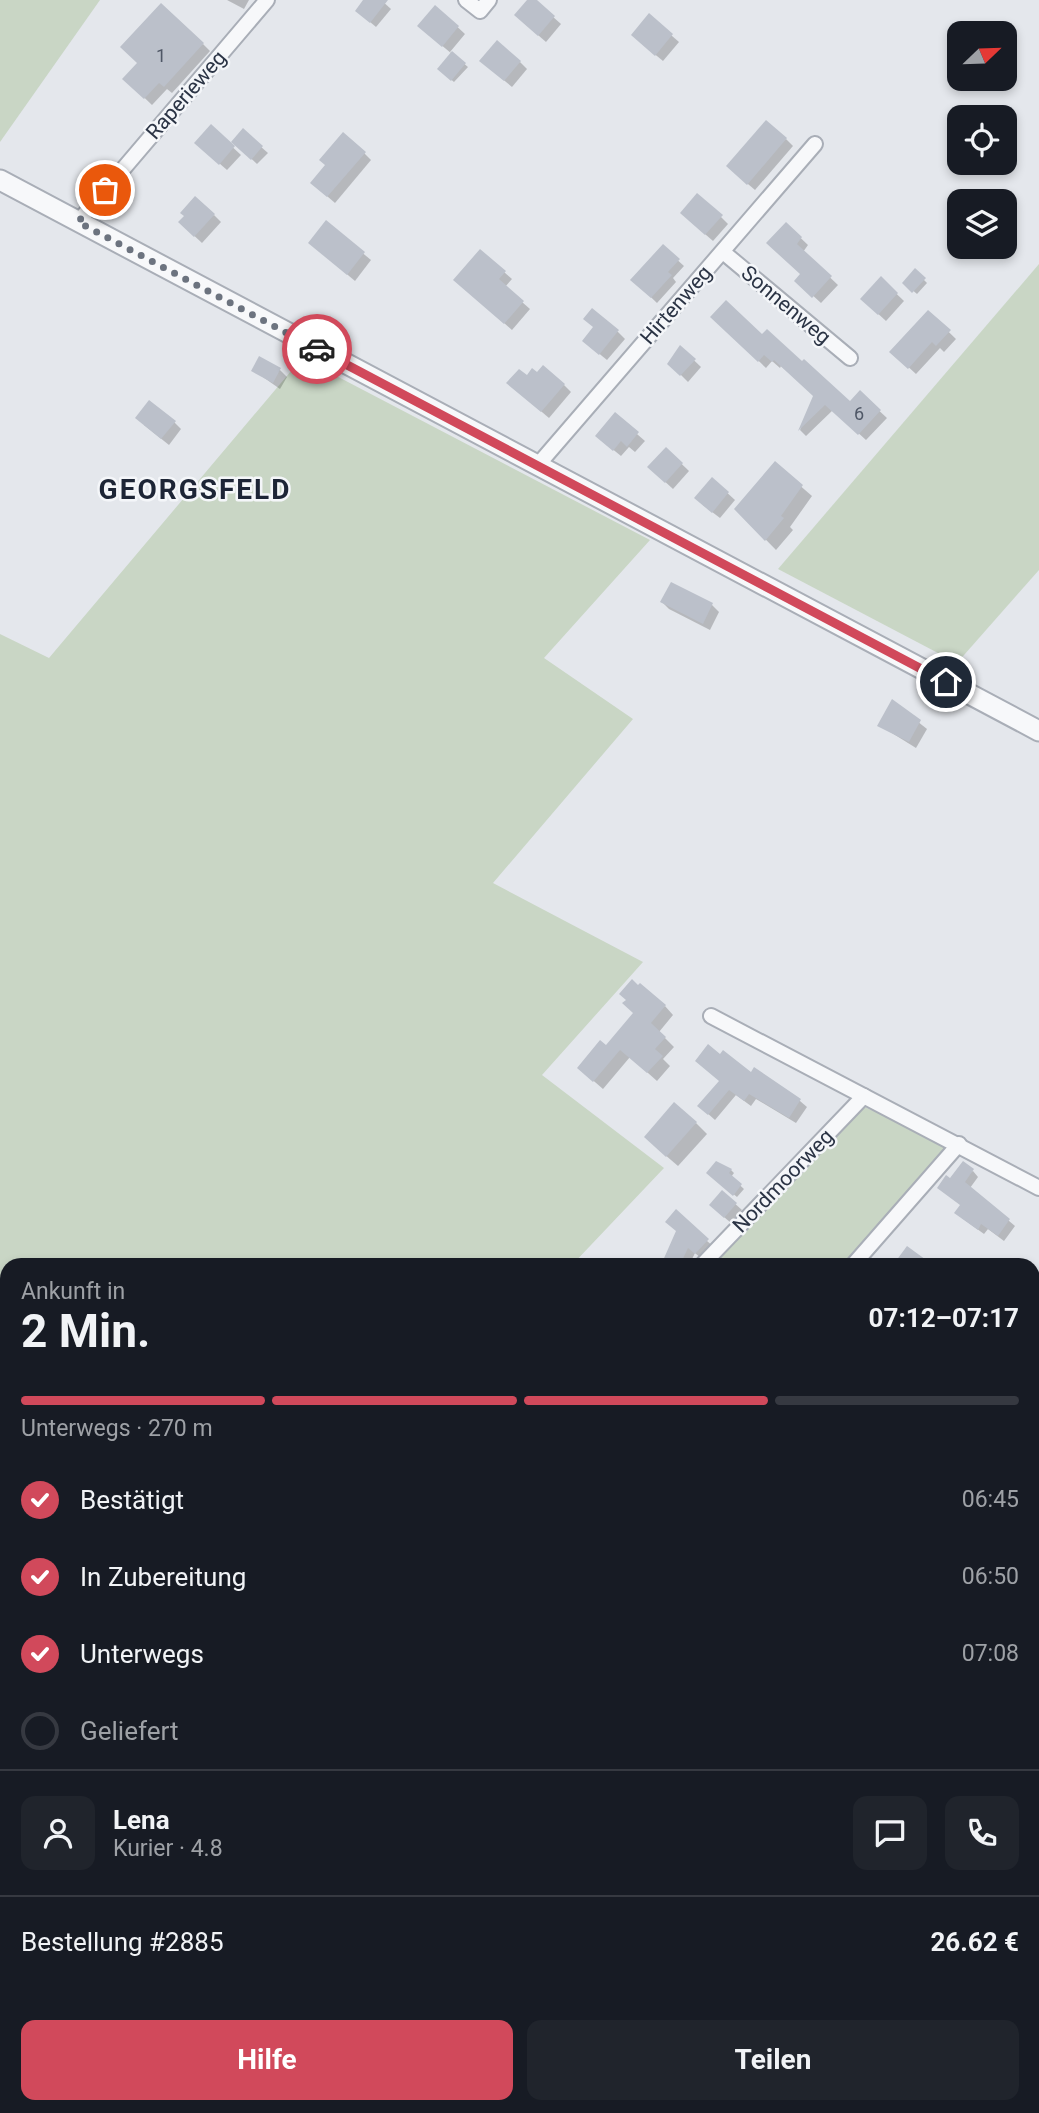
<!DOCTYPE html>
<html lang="de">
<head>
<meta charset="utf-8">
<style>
  body { margin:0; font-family:Roboto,sans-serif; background:#20242c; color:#f1f3f6; height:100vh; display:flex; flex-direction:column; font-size:26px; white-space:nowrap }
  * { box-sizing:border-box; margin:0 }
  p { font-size:23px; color:#9ea1a6 }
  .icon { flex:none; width:38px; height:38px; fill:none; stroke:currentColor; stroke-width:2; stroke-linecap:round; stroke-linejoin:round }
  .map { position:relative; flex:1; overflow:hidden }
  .panel { position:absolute; left:0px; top:1258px; width:1040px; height:856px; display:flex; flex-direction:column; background:#171b24; border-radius:21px 21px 0 0; box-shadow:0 4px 10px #0003 }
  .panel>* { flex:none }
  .needle { width:46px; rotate:67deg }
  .controls { position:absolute; left:947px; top:21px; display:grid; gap:14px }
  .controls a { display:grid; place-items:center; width:70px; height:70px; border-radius:14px; background:#171b24; box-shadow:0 4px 10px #0003; font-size:35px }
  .pin { position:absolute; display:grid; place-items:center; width:60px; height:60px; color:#fff; margin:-30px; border:4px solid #fff; border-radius:50%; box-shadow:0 2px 7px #0007 }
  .courier { position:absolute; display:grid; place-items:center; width:70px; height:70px; margin:-35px; border:5px solid #d1495b; border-radius:50%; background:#fff; color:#222; box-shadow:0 2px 9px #0007 }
  .head em { font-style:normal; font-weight:700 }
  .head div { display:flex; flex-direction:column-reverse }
  .head { display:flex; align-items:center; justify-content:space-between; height:119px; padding:0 21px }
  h1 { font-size:46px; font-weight:700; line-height:52px }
  .bar { display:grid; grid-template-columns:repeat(4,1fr); gap:10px 7px; align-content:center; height:84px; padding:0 21px }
  .bar i { height:9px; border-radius:5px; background:#363941 }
  .bar .on { background:#d1495b }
  .bar p { grid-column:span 4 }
  .line { display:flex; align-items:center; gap:18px; padding:0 21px; border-top:2px solid #363941 }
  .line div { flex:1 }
  .round { display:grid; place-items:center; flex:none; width:74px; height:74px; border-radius:14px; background:#20242c }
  ol { padding:0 21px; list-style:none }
  li { display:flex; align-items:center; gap:21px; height:77px }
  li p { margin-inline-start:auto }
  li .icon { padding:7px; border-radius:50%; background:#d1495b; color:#fff; stroke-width:4 }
  li:last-child { color:#9ea1a6 }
  li i { width:38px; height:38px; border:4px solid #363941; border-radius:50% }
  .action { display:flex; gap:14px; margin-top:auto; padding:14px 21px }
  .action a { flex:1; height:80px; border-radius:14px; background:#d1495b; color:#fff; font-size:28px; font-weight:700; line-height:80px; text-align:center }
  .action a+a { background:#20242c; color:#f1f3f6 }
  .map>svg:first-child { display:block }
  .green { fill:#c9d6c5 }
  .shadow { fill:#0003 }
  .building { fill:#bbc0ca }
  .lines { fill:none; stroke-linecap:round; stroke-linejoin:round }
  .minor-casing { stroke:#a9aeb7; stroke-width:18 }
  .tertiary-casing { stroke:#a9aeb7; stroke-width:23 }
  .minor { stroke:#f7f8fa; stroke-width:14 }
  .tertiary { stroke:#f7f8fa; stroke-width:19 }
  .done { stroke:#6c737f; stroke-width:7; stroke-dasharray:0 12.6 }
  .route { stroke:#d1495b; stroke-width:9 }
  .labels { text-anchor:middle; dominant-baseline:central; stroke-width:5; stroke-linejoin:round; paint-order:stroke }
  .number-label { font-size:18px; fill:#4f5766 }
  .street-label { font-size:21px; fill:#2b3445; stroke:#f4f6f9 }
  .district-label { font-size:28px; font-weight:bold; letter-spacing:2px; fill:#1d2536; stroke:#f4f6f9 }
</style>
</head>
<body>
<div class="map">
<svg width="1039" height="2113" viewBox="0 0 1039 2113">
  <rect width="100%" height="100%" fill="#e4e7ec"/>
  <g class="green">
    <polygon points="0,0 100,0 0,142"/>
    <polygon points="1039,264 1039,570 957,663 778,569"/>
    <polygon points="302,358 650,540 544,658 633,719 493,883 643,962 542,1075 664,1168 572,1265 7,1265 7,1674 0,1670 0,634 49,658"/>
    <polygon points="860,1105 951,1146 846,1265 712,1265"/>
    <polygon points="1039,1514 1039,2113 850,2113 839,2107 1032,2107 1032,1522"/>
    <polygon points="0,1695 7,1699 7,2107 513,2107 508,2113 0,2113"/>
    <polygon points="563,2107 801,2107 815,2113 558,2113"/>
  </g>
  <g class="shadow">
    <polygon points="227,0 249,0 244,9"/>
    <polygon points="366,0 381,0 391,9 376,27 363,16"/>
    <polygon points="529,0 534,0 561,24 546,42 523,22"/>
    <polygon points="436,7 465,34 450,52 468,67 454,82 439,69 452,54 427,33"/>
    <polygon points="649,16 679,42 663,61 640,42"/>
    <polygon points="203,44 210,51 172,93 167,89 152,105 125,79"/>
    <polygon points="520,62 527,69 512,87 489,68"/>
    <polygon points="211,127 241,155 227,170 204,150"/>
    <polygon points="243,131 268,153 257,164 233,142"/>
    <polygon points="786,139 793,146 755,190 735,173"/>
    <polygon points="364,153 371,160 335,203 320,190"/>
    <polygon points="214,215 221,222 202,243 187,229"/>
    <polygon points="721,217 728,224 713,241 689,220"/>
    <polygon points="326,223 371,260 355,281 310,243"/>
    <polygon points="786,224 808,245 803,252 838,285 821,303 796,280 802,274"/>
    <polygon points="663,247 684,266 673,278 676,282 657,303 633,280"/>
    <polygon points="480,251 512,279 505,287 530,309 512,330 463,287"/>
    <polygon points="915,271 927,283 917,294 904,283"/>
    <polygon points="881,279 904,301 886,321 862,299"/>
    <polygon points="928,312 956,339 944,352 940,348 916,374 892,352"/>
    <polygon points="713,317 762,336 850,404 860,393 887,418 866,440 833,410 806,436 800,430 815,396 781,366 780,368 772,361 766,368"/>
    <polygon points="594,328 618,332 625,339 607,360 591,347"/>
    <polygon points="680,347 701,367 688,382 670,364"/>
    <polygon points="253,370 280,370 287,377 280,389"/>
    <polygon points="527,378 564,385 571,392 549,418 516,390"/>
    <polygon points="615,415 645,441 635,452 629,447 621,456 605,443"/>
    <polygon points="174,422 181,429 169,445 144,425"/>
    <polygon points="666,449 689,471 673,489 649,467"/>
    <polygon points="775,464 812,496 790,527 793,530 776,550 736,509"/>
    <polygon points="712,479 735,500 720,518 703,505"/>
    <polygon points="671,584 712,605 719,612 710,630 669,609 662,602"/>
    <polygon points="893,702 927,729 916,748 879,725"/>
    <polygon points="665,1006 673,1015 659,1032 674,1047 663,1059 670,1066 657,1081 630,1057 603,1089 588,1076 606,1047"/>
    <polygon points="721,1056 751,1074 754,1070 800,1101 807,1107 796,1123 756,1099 751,1106 736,1095 715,1120 706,1112 721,1081"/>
    <polygon points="696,1123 707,1134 678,1166 657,1148"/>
    <polygon points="717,1163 731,1170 734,1173 731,1177 744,1189 737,1197 708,1173"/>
    <polygon points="973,1171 978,1177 970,1188 1015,1226 1004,1241 988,1229 984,1234 962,1218 962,1205 950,1181"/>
    <polygon points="722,1192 742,1210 731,1223 717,1211"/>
    <polygon points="676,1239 707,1241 714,1247 703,1260 695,1253 689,1265 663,1265"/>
  </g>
  <g class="building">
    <polygon points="363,0 388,0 370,23 355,11"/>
    <polygon points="527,0 537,0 555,16 538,36 514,15"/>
    <polygon points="161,3 204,43 164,87 159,83 144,99 122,79 137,63 120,47"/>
    <polygon points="435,5 459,26 442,47 417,26"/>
    <polygon points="649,13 673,34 655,56 631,35"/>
    <polygon points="497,40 521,61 504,81 479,61"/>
    <polygon points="452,51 466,63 451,81 437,69"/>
    <polygon points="766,120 787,138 747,185 726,166"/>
    <polygon points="211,124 235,146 219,165 194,143"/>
    <polygon points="243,128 263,146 251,160 231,142"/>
    <polygon points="343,132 366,152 327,197 310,183 325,165 319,160"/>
    <polygon points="697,193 723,215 705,235 680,213"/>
    <polygon points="195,196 215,214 194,237 178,222 184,216 180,213"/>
    <polygon points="326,220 365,252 347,275 308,243"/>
    <polygon points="786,222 802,237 797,244 832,276 812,298 794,281 800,274 766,243"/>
    <polygon points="663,244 680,259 668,272 672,275 651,298 630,280"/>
    <polygon points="480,249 506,271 499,279 524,301 504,324 453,280"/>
    <polygon points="915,268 926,278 912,293 902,283"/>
    <polygon points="881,276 898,293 878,315 860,299"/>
    <polygon points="726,300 762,334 767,329 802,361 804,359 850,401 860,390 881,410 858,435 825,405 798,431 813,396 774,360 772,362 764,355 758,362 710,317"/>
    <polygon points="592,308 619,330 599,355 582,341 593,327 583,319"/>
    <polygon points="928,310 951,330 936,346 932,342 908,369 889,352"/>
    <polygon points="680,345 696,359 680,376 667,364"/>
    <polygon points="259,356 281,368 273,383 251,371"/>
    <polygon points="543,365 565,384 541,412 506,383 519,369 527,375 532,368 537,372"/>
    <polygon points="149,400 176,421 161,439 135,418"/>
    <polygon points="615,412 639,432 627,447 621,441 613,451 595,436"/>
    <polygon points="666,447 683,463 665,483 647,467"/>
    <polygon points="775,461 803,485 781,516 784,518 765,541 734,509"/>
    <polygon points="712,477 729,492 712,513 694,498"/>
    <polygon points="671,582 713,603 703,624 660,602"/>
    <polygon points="892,699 921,720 909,742 877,726"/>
    <polygon points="632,979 638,985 640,983 666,1005 651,1023 666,1037 655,1049 663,1056 647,1073 620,1050 593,1082 577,1068 600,1040 606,1045 633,1013 622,1003 626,1000 619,994"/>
    <polygon points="708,1044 720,1054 723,1050 751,1072 754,1067 801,1099 789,1118 749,1094 744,1101 729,1090 708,1115 697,1106 719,1081 695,1061"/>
    <polygon points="674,1102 697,1122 666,1157 644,1137"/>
    <polygon points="716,1161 732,1169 729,1173 742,1184 733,1196 706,1173"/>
    <polygon points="963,1161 974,1169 965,1182 1010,1219 998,1236 981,1224 978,1230 954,1213 960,1205 937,1188 946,1175 950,1178"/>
    <polygon points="722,1190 737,1203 724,1218 709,1205"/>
    <polygon points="676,1209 709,1239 695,1254 688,1248 680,1265 661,1265 676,1231 665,1222"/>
    <polygon points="907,1246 933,1265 893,1265"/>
  </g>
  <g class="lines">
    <defs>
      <g id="minor">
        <polyline points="466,0 480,11 489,0"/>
        <polyline points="78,222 267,0"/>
        <polyline points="723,252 850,358"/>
        <polyline points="537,466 815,144"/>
        <polyline points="711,1016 1039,1188"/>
        <polyline points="702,1265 864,1096"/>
        <polyline points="853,1265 959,1144"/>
      </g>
      <g id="tertiary">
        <polyline points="0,180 1039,731"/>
        <polyline points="1032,1501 1039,1494"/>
        <polyline points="538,2113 542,2107"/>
      </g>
    </defs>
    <use href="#minor" class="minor-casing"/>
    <use href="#tertiary" class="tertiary-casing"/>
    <use href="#minor" class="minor"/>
    <use href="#tertiary" class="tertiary"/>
  </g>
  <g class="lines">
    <polyline class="done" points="105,190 78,222 317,349"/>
    <polyline class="route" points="317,349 946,682"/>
  </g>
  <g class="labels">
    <g class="number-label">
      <text x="161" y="55">1</text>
      <text x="859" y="413">6</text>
    </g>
    <g class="street-label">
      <text transform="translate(186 95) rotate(-49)">Raperieweg</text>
      <text transform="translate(676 305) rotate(-49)">Hirtenweg</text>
      <text transform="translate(786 305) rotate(40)">Sonnenweg</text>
      <text transform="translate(783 1181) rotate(-46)">Nordmoorweg</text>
    </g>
    <g class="district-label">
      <text x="195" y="489">GEORGSFELD</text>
    </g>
  </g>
</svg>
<div class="controls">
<a><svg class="needle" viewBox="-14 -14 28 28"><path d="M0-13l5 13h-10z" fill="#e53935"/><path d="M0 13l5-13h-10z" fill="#9ea1a6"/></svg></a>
<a><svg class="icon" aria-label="locate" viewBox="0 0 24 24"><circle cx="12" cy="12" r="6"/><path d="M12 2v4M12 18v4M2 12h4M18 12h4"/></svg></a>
<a><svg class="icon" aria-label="layers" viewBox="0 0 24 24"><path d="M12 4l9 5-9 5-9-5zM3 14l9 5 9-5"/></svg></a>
</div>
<div class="pin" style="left:105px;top:190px;background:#ea580c"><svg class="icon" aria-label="bag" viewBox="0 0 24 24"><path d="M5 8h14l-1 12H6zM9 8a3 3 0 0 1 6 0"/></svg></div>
<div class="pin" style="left:946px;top:682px;background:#1f2937"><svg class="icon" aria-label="home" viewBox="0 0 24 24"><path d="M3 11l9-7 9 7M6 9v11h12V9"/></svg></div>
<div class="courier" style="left:317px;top:349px"><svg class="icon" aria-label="car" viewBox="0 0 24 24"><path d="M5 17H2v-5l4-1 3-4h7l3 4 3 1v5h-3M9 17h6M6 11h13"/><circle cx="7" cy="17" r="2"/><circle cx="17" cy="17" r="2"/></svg></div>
<section class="panel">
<div class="head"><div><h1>2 Min.</h1><p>Ankunft in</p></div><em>07:12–07:17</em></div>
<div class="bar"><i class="on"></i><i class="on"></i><i class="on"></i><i></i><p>Unterwegs · 270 m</p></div>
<ol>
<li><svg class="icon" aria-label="check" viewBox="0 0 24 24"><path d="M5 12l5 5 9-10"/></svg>Bestätigt<p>06:45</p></li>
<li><svg class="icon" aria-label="check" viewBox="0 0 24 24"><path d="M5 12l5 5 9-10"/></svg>In Zubereitung<p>06:50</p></li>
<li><svg class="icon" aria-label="check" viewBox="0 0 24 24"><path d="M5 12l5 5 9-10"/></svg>Unterwegs<p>07:08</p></li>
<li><i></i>Geliefert</li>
</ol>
<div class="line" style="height:126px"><a class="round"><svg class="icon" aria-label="person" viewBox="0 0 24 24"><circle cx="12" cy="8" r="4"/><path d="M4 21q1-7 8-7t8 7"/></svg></a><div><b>Lena</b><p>Kurier · 4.8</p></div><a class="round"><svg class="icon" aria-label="chat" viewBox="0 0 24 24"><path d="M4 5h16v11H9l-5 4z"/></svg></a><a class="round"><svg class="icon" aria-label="phone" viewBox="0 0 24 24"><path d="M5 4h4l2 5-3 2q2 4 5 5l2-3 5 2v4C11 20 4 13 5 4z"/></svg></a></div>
<div class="line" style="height:91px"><div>Bestellung #2885</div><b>26.62 €</b></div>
<div class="action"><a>Hilfe</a><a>Teilen</a></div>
</section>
</div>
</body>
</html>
